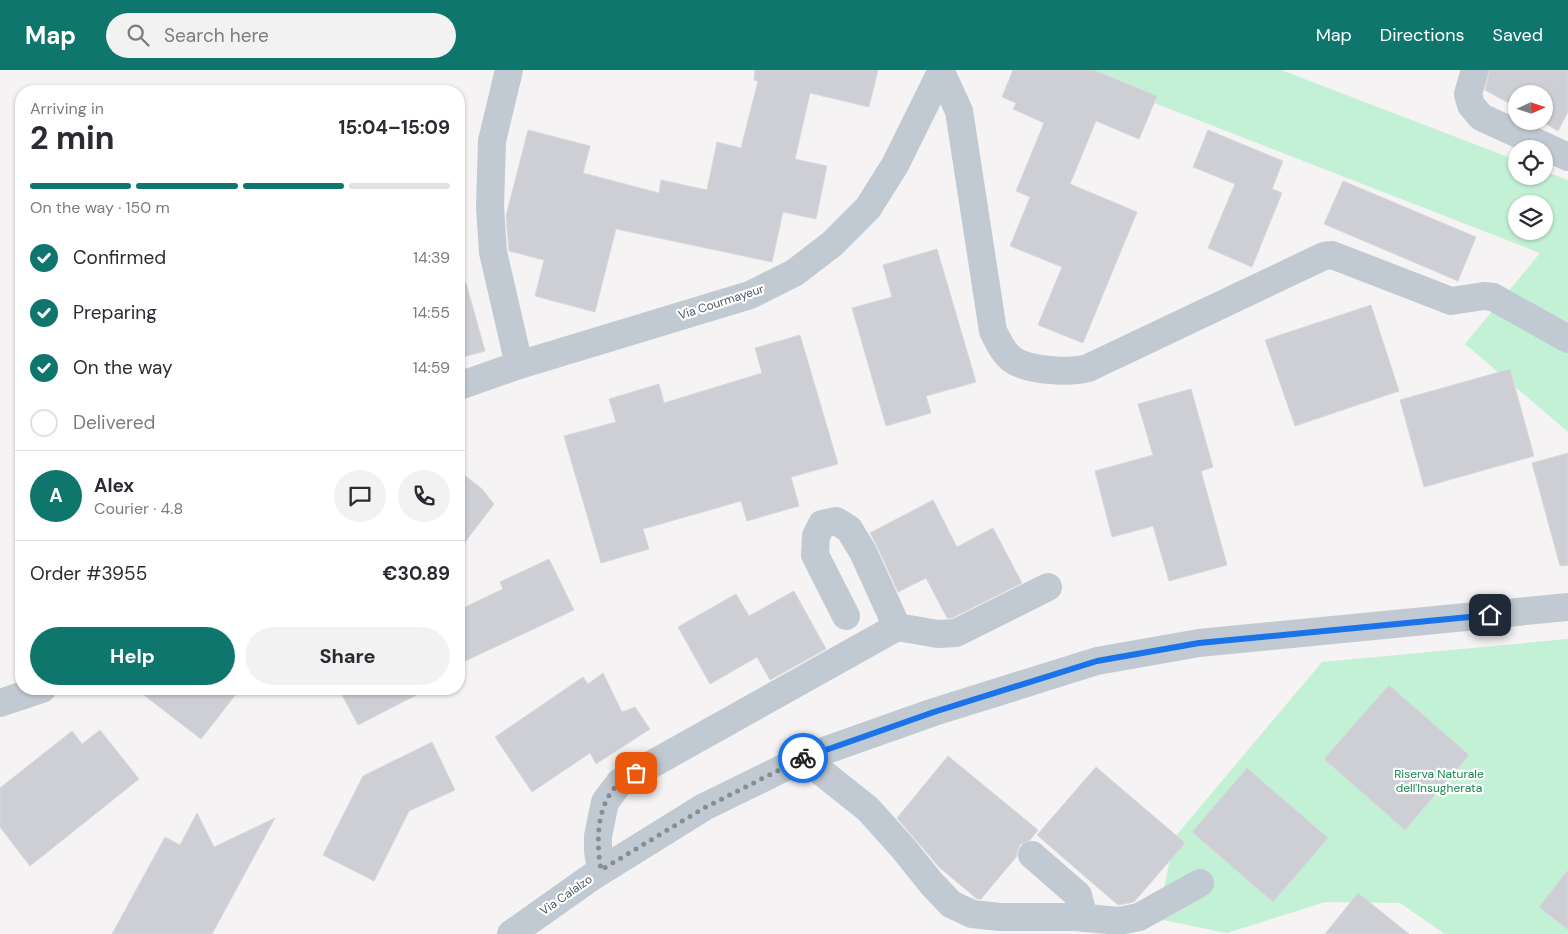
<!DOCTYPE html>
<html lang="en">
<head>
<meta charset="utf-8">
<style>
  body { margin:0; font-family:"DM Sans",sans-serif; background:#f2f2f3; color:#2b2b33; height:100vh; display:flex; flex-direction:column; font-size:19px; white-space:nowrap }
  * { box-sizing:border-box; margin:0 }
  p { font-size:16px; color:#7c7c81 }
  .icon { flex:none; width:28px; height:28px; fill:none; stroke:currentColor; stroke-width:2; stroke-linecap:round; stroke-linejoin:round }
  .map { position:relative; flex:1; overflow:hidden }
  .details { position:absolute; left:15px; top:15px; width:450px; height:610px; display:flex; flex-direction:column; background:#fff; border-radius:20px; box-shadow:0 1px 4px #0004 }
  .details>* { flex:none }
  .needle { width:32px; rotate:87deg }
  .fabs { position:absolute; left:1508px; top:15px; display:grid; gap:10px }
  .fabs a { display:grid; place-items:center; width:45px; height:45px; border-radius:50%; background:#fff; box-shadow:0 1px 4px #0004; font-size:25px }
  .pin { position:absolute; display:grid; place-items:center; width:42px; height:42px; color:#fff; margin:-21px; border-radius:10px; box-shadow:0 2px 8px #0006 }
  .courier { position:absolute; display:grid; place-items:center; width:50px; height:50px; margin:-25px; border:4px solid #1a73e8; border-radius:50%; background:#fff; color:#222; box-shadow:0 1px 6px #0007 }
  .summary em { font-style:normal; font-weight:700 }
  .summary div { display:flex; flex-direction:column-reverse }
  .summary { display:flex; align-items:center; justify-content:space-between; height:85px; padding:0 15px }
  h1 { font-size:32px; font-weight:700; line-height:38px }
  .bar { display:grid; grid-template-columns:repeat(4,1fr); gap:8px 5px; align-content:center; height:60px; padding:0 15px }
  .bar i { height:6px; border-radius:4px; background:#e1e1e2 }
  .bar .selected { background:#0f766e }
  .bar p { grid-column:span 4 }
  .line { display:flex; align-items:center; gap:12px; padding:0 15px; border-top:1px solid #e1e1e2 }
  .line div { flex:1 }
  .round { display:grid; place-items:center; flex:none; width:52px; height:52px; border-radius:26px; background:#f2f2f3 }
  ol { padding:0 15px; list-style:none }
  li { display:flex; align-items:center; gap:15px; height:55px }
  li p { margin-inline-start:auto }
  li .icon { padding:5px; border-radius:50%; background:#0f766e; color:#fff; stroke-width:4 }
  li:last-child { color:#7c7c81 }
  li i { width:28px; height:28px; border:2px solid #e1e1e2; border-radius:50% }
  .button { display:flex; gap:10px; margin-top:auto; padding:10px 15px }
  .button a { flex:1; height:58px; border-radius:30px; background:#0f766e; color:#fff; font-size:20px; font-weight:700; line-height:58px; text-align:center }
  .button a+a { background:#f2f2f3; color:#2b2b33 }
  header { display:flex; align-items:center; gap:30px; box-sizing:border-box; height:70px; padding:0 25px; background:#0f766e; color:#fff }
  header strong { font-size:24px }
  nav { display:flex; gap:28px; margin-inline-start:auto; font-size:18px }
  .search { width:350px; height:45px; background:#f2f2f3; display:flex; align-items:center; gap:12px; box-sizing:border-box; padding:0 18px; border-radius:28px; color:#7c7c81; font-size:19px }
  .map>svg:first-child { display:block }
  .green { fill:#c3f1d5; fill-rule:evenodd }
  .building { fill:#cdcfd5; stroke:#d7d9de }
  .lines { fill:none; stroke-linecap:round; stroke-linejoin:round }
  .minor { stroke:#c1cad2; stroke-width:28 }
  .done { stroke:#868d94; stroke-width:5; stroke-dasharray:0 9 }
  .route { stroke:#1a73e8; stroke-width:6 }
  .labels { text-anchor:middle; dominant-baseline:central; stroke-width:4.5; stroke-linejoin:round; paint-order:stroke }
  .street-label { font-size:12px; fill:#4a5661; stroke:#fff }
  .park-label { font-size:12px; fill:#17864f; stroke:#fff }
</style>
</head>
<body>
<header>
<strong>Map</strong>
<div class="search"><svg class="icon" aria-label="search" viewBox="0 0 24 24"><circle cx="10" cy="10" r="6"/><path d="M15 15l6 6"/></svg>Search here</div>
<nav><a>Map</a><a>Directions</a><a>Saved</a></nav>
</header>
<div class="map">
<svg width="1568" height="864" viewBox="0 0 1568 864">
  <rect width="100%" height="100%" fill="#f5f3f3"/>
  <g class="green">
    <path d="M1069 0H1281L1516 90V106H1544V101L1568 110V362L1465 274 1540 183ZM1516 134H1544V161H1516Z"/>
    <polygon points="1568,569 1568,864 1445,864 1400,833 1325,832 1227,863 1158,849 1174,768 1322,592"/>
  </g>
  <g class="building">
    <polygon points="755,0 878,0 869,37 810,23 795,89 827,96 816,149 783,142 772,192 616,159 595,242 535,226 544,190 509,181 506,146 528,60 590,76 583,103 659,123 661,110 707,120 717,72 741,78 758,11 754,10"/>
    <polygon points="1013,0 1094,0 1157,26 1139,69 1096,51 1070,114 1137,142 1083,273 1038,255 1062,197 1010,176 1030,127 1016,121 1044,53 1013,39 1016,33 1002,27"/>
    <polygon points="1490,0 1568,0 1568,42 1558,61 1541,51 1544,51 1544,24 1516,24 1516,37 1485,20"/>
    <polygon points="1208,60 1283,91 1272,119 1282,123 1252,197 1208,178 1235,114 1193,97"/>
    <polygon points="1343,111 1476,167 1458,211 1324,154"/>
    <polygon points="937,179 976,312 926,326 931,343 886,356 852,238 892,227 883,195"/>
    <polygon points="466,213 485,281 459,288 459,214"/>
    <polygon points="1371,235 1399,321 1295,356 1265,270"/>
    <polygon points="800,265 838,394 791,407 799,436 747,451 741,431 643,459 649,479 601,493 564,366 616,352 609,329 659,314 664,333 762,303 755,278"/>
    <polygon points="1510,299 1534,386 1424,417 1400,330"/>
    <polygon points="1191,319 1213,397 1201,401 1227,495 1169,511 1153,456 1112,467 1095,401 1153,385 1138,334"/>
    <polygon points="1568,383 1568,495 1560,496 1532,393"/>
    <polygon points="459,401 482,419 494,434 459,480"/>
    <polygon points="933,430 957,477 993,458 1022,513 952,548 947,548 926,508 898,522 877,476 870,463"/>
    <polygon points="549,489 574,540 459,594 459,540 503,519 500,512"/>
    <polygon points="794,521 826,579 770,610 757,587 710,614 678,557 736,524 749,546"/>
    <polygon points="603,603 622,642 635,637 650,659 596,694 590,683 532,722 495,667 583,607 588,614"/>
    <polygon points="1389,615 1469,685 1405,760 1324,689"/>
    <polygon points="136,619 240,619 201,669"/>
    <polygon points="339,619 428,619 358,655"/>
    <polygon points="100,660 139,709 30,796 0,757 0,718 72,661 82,674"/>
    <polygon points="432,672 455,720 409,741 374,811 323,785 363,706"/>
    <polygon points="948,686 1038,760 1030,770 1020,775 1017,782 1017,786 981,829 977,829 939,797 897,748"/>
    <polygon points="1096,697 1185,773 1134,832 1118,835 1037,765"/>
    <polygon points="1247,698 1328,768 1273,832 1192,762"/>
    <polygon points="197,743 214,777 275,748 212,864 112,864 165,767 180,775"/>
    <polygon points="1568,800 1568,860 1539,837"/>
    <polygon points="1358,823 1409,864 1325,864"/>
  </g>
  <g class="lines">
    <g class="minor">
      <polyline points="509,0 492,71 490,137 493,182 519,295"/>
      <polyline points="1475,0 1468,24 1471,35 1481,47 1568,87"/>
      <path d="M941 2 959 41 993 261C998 271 1004 284 1013 290 1029 301 1070 303 1088 298L1324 186 1332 185 1451 231 1484 226 1493 227 1568 269"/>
      <polyline points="459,316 519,295 750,225 794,203 832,174 868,138 895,95 942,0"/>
      <polyline points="846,546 815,485 816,466 822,454 836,451 849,459 863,482 897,557"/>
      <polyline points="0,633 42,619"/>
      <polyline points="804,688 868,739 903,778 932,814 951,834 972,844 1000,847 1076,847 1119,851 1139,847 1200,813"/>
      <polyline points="1032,785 1078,825 1084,848"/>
      <polyline points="601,800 598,781 598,766 605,732 620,712 897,557 938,564 956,563 1048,517"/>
      <polyline points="511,864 593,806 704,737 804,688 934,642 1097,591 1199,573 1568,537"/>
    </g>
  </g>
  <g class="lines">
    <path class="done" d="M636 703C631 706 624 709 619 713 596 735 596 771 601 800L704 738 803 688"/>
    <polyline class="route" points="803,688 934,642 1097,591 1199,573 1490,545"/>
  </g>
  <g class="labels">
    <g class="street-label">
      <text transform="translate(721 232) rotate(-18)">Via Courmayeur</text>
      <text transform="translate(566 825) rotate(-35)">Via Calalzo</text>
    </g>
    <g class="park-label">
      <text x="1439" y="704">Riserva Naturale<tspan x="1439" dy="14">dell'Insugherata</tspan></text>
    </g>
  </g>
</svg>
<div class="fabs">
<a><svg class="needle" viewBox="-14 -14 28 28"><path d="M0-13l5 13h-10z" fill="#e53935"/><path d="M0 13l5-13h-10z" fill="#7c7c81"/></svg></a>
<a><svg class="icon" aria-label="locate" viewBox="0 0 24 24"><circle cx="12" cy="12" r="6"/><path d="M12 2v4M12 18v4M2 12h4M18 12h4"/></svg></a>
<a><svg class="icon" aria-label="layers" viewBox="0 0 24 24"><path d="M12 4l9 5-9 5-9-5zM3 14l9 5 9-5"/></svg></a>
</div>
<div class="pin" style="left:636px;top:703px;background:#ea580c"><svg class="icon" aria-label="bag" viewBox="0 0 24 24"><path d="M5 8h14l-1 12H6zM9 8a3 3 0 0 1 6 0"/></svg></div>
<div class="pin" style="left:1490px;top:545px;background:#1f2937"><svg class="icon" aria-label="home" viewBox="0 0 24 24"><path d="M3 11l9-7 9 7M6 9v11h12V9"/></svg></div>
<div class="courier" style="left:803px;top:688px"><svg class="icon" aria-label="bike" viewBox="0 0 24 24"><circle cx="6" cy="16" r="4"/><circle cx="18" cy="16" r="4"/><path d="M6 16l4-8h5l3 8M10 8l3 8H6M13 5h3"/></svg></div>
<section class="details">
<div class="summary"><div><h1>2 min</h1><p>Arriving in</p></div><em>15:04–15:09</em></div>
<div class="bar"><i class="selected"></i><i class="selected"></i><i class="selected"></i><i></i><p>On the way · 150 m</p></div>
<ol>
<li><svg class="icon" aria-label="check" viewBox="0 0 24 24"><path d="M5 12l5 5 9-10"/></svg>Confirmed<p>14:39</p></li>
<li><svg class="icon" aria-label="check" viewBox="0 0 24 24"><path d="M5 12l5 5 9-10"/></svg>Preparing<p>14:55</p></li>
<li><svg class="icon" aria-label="check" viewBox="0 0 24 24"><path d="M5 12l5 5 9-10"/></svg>On the way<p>14:59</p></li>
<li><i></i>Delivered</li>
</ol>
<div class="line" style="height:90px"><b class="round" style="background:#0f766e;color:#fff">A</b><div><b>Alex</b><p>Courier · 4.8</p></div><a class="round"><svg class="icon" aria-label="chat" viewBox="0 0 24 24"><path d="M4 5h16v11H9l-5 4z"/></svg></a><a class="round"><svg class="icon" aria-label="phone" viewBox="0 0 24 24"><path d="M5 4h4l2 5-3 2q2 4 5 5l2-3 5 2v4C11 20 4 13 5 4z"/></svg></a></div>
<div class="line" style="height:65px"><div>Order #3955</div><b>€30.89</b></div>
<div class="button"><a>Help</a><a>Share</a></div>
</section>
</div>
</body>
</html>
